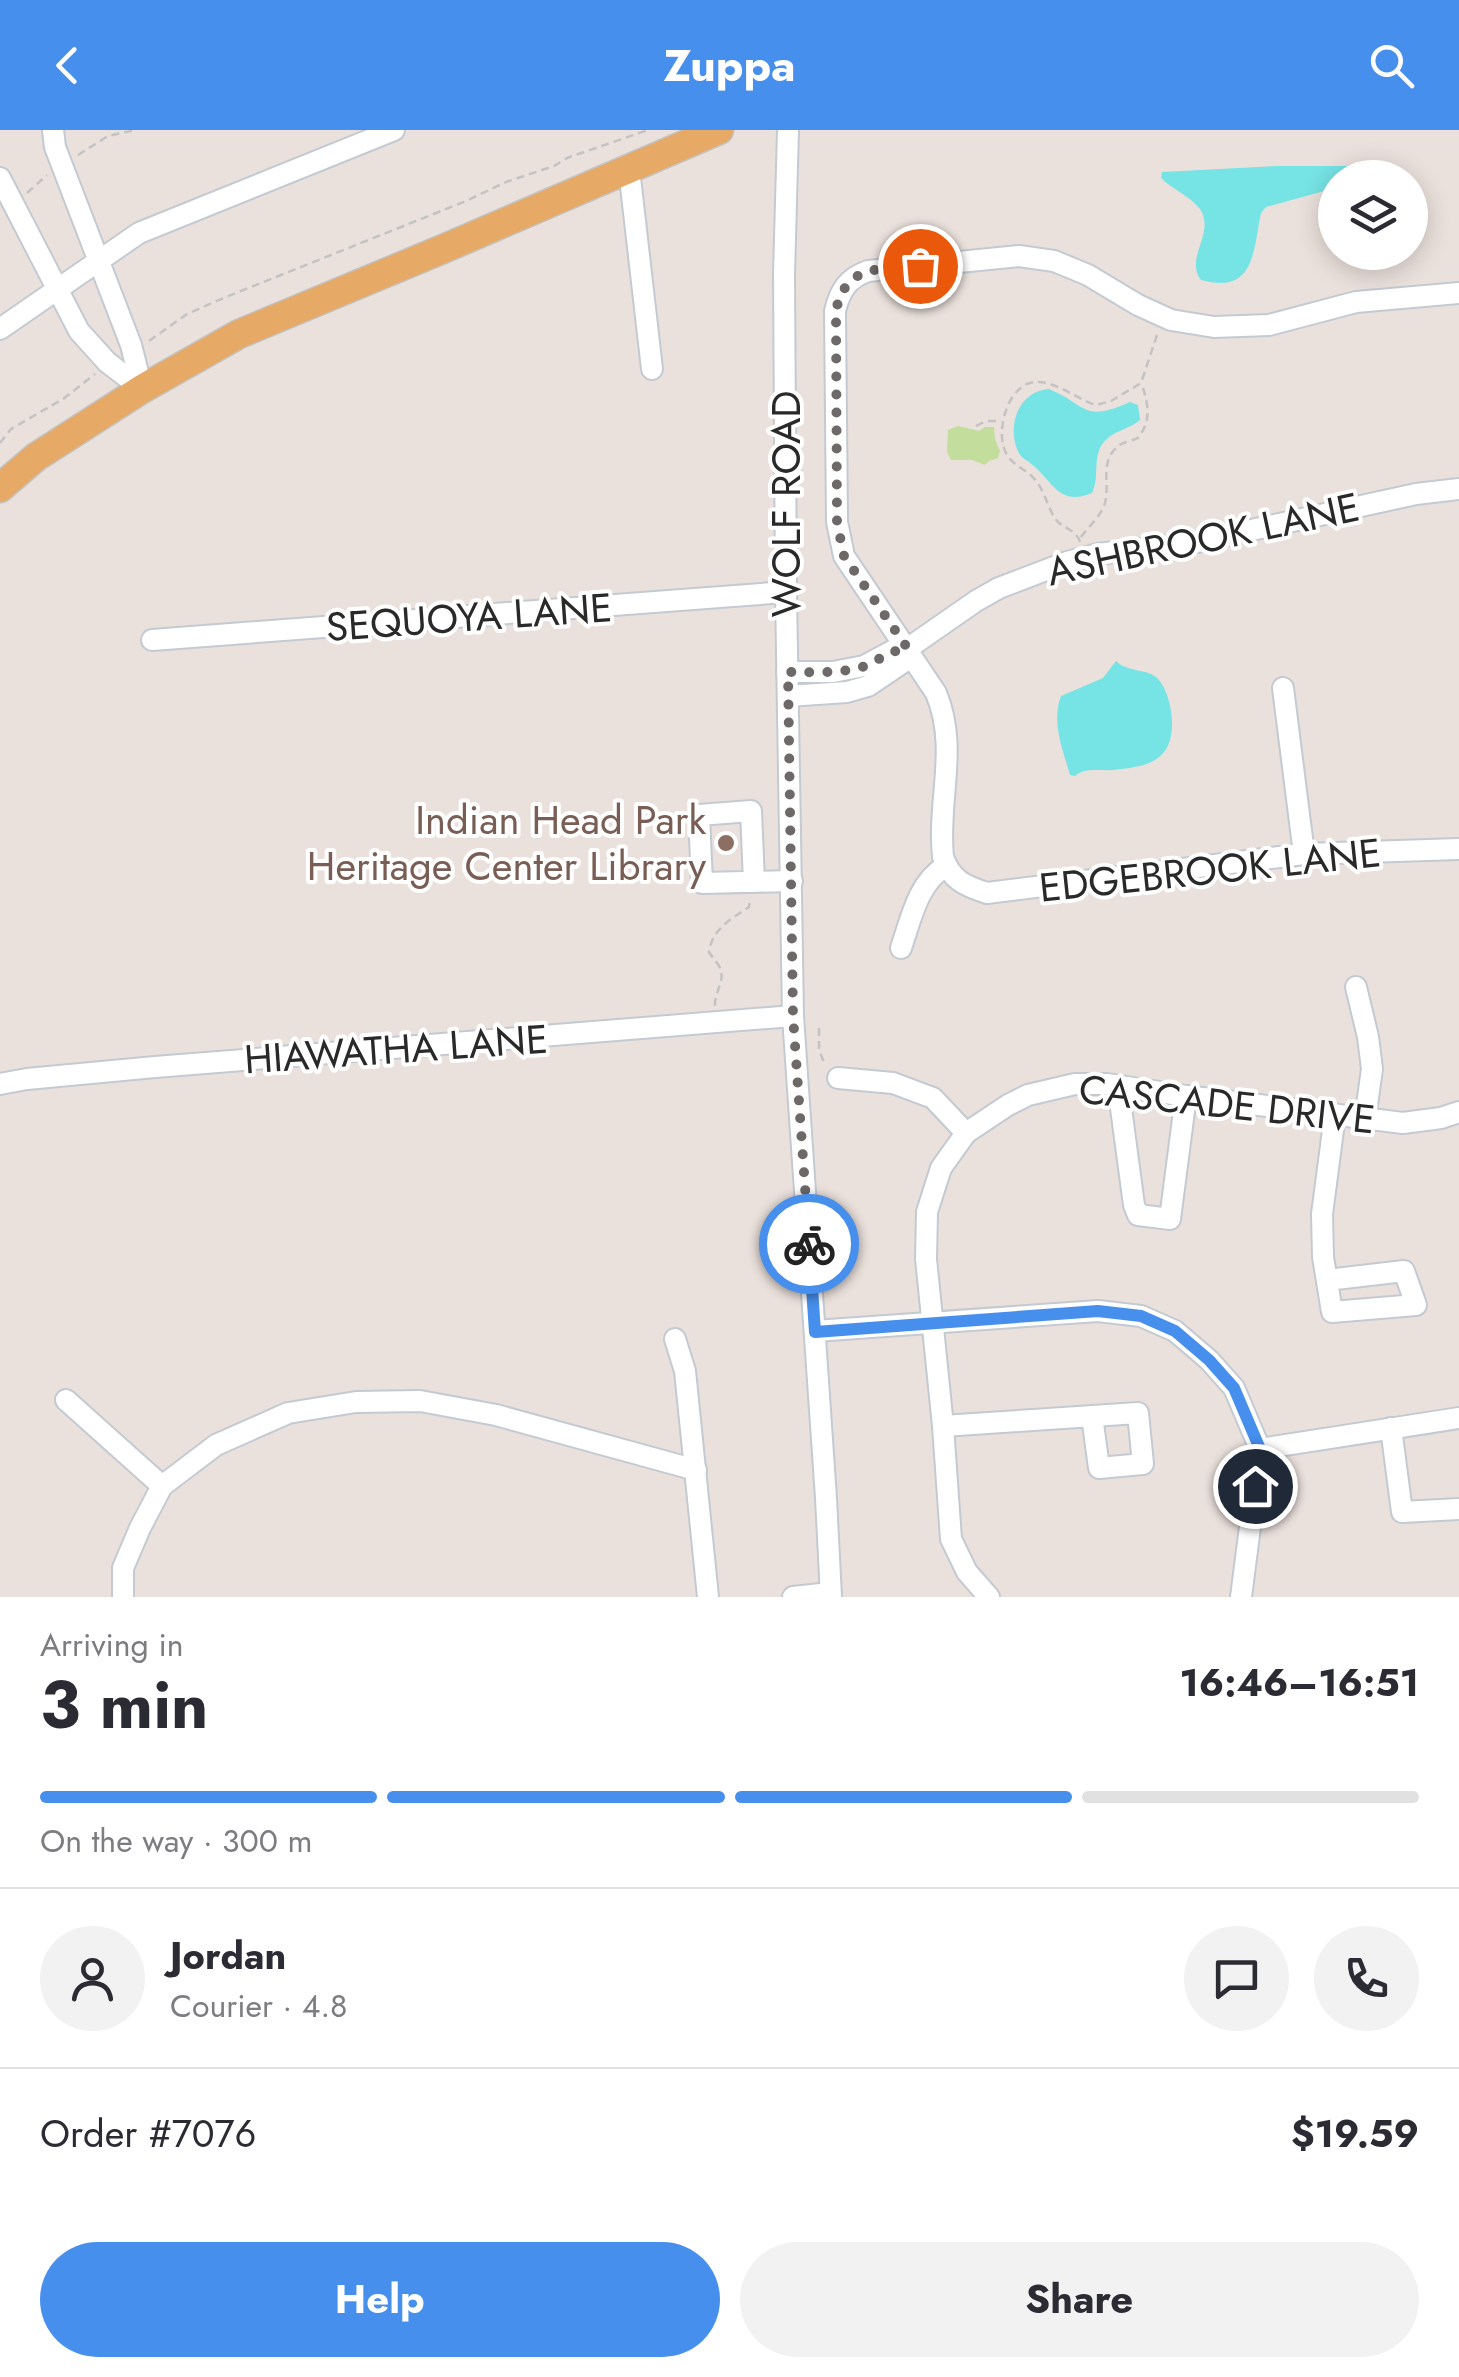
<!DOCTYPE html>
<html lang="en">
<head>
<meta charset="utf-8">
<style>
  body { margin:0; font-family:Jost,sans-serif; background:#f2f2f3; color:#2b2b33; height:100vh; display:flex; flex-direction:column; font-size:38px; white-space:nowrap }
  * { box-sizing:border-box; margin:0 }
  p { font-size:32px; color:#7c7c81 }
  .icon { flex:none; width:55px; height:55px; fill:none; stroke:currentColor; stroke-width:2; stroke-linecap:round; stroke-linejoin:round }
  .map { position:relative; height:1467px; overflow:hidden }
  .details { display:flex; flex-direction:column; background:#fff; flex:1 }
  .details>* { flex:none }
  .buttons { position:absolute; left:1318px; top:30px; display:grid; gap:20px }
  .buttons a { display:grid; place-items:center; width:110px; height:110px; border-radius:50%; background:#fff; box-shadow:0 5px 25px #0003; font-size:50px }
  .pin { position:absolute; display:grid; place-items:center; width:85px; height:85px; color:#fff; margin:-42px; border:5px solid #fff; border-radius:50%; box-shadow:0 2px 10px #0007 }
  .courier { position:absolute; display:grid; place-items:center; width:100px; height:100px; margin:-50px; border:8px solid #478fec; border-radius:50%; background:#fff; color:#222; box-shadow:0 2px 12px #0007 }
  .summary em { font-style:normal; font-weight:700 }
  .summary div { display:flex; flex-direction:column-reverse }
  .summary { display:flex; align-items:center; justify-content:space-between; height:170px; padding:0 40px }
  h1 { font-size:65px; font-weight:700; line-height:75px }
  .bar { display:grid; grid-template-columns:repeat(4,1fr); gap:15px 10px; align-content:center; height:120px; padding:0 40px }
  .bar i { height:12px; border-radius:8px; background:#e1e1e2 }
  .bar .on { background:#478fec }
  .bar p { grid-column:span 4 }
  .line { display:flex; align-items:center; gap:25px; padding:0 40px; border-top:2px solid #e1e1e2 }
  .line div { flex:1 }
  .round { display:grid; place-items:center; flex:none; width:105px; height:105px; border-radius:52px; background:#f2f2f3 }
  .button { display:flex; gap:20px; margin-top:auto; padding:20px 40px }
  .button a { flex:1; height:115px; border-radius:60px; background:#478fec; color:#fff; font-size:40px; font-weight:700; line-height:115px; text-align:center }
  .button a+a { background:#f2f2f3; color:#2b2b33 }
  header { display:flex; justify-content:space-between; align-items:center; height:130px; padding:0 40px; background:#478fec; color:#fff; font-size:45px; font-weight:700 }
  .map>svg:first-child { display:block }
  .green { fill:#c2dd9c }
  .water { fill:#76e3e5 }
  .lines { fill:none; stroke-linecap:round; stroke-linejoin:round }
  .minor-casing { stroke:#c4cad2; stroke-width:24 }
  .major-casing { stroke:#c3c3c3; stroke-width:31 }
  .path { stroke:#c3c3c3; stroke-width:2.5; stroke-dasharray:8 5; stroke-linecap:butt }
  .minor { stroke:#fff; stroke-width:20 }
  .major { stroke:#e6a966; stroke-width:28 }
  .done { stroke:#6d6968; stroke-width:10; stroke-dasharray:0 18 }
  .route { stroke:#478fec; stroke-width:12 }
  .education-dot { fill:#8d6e63; stroke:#fff; stroke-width:4 }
  .labels { text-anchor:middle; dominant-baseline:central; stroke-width:8; stroke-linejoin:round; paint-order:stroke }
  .street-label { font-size:40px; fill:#292929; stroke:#fff }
  .education-label { font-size:40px; fill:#785e54; stroke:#fff; text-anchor:end }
</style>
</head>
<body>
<header><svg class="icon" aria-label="back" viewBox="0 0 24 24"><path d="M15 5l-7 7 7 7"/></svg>Zuppa<svg class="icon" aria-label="search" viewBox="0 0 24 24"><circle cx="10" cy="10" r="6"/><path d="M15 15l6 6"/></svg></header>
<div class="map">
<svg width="1459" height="1467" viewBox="0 0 1459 1467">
  <rect width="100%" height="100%" fill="#ebe1dc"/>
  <polygon class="green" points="958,296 979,301 985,297 994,297 995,309 1000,321 998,328 989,331 985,335 972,330 951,330 947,322 948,300"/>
  <g class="water">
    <path d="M1277 36H1350L1358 40 1355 47 1335 48V58L1266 77 1261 83C1253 121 1255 165 1201 150 1184 128 1216 103 1200 79 1190 66 1172 59 1161 48L1162 42Z"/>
    <path d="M1049 259C1089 276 1082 293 1130 272L1138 275 1140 290C1130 299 1112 301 1103 313 1092 328 1100 348 1092 363 1060 376 1054 354 1034 336 1027 330 1020 328 1017 319 1007 293 1020 261 1049 259Z"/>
    <path d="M1116 531C1128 543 1148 538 1158 549 1168 560 1172 580 1172 594 1172 632 1146 637 1112 640 1099 641 1085 637 1075 646L1070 645C1063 620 1051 592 1061 566L1103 548Z"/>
  </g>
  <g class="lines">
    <defs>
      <g id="minor">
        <polyline points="53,0 55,17 131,215 142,259"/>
        <polyline points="788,0 784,144 786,462 793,886 826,1368 831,1467"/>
        <polyline points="629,39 652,239"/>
        <polyline points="0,48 79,201 107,232 142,259"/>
        <path d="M1459 163 1356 172 1269 195 1214 197 1171 190 1138 175 1088 145 1054 131 1019 126 868 141C848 148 840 160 835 181L837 392 844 426 936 563C959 618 937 670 943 727 951 750 965 756 987 763L1304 724 1459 719"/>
        <polyline points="0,199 139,103 394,0"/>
        <polyline points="152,510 786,462"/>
        <polyline points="787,542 833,542 864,536 892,521 907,519 976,471 999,458 1067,432 1098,424 1197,412 1416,364 1459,359"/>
        <polyline points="1283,558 1304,724"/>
        <polyline points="788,566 847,562 868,556 905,531 907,519"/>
        <polyline points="754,752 751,681 699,685 702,753 792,751"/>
        <path d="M901 818C911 789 918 752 946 736"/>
        <polyline points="1356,857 1368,907 1372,939 1365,989"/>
        <polyline points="838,948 893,953 933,968 966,1003"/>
        <polyline points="0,954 27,949 155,937 793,886"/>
        <polyline points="1118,956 1134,1075 1138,1085 1170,1089 1186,966"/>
        <polyline points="1327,1150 1404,1141 1416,1175 1332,1182 1323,1127 1322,1084 1335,985"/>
        <polyline points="815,1201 1098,1181 1141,1186 1175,1201 1209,1230 1234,1258 1260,1319 1241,1467"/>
        <polyline points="675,1209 685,1241 708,1467"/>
        <polyline points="66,1270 162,1356"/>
        <path d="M943 1296C1008 1292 1073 1287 1138 1283L1143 1334 1099 1338 1092 1286"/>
        <polyline points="1391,1298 1402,1382 1459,1379"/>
        <polyline points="1260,1319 1459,1288"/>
        <polyline points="123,1467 123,1438 140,1398 162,1356 216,1315 288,1283 356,1272 420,1271 496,1285 696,1340"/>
        <polyline points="793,1467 830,1463"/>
        <polyline points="989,1467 967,1442 951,1409 943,1296 926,1129 927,1082 941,1038 966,1003 1008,975 1028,965 1075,954 1107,954 1186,966 1403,993 1441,988 1459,982"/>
      </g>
      <polyline id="major" points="0,358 36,327 142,259 239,204 443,119 719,0"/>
    </defs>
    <use href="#minor" class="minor-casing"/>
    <use href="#major" class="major-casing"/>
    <g class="path">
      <polyline points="78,25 108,6 136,0"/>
      <polyline points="27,63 47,45"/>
      <polyline points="149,211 187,184 226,167 466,71 506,52 554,36 567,28 648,0"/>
      <polyline points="976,296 986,291 1001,291"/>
      <polyline points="0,313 11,299 63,269 95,244"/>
      <path d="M1081 407C1089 396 1101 386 1105 373 1110 355 1100 333 1116 318 1121 312 1131 311 1138 308 1152 290 1148 275 1142 254"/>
      <path d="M1080 412C1076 400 1067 400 1058 392 1048 381 1046 363 1036 351 1030 342 1020 339 1012 331 997 317 1001 290 1009 273 1032 229 1067 266 1096 275L1111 271 1141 253 1158 202"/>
      <path d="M715 876C714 862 727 849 719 836 716 831 712 827 709 822 712 799 731 789 749 777L750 768"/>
      <polyline points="819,898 819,920 825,935"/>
    </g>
    <use href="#minor" class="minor"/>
    <use href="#major" class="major"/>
  </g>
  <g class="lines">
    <path class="done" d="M809 1114 793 886 788 542C812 542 838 544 862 537 881 531 884 521 908 519L844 426 837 392 836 181C845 134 881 139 920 136"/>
    <polyline class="route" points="809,1114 815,1202 1098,1181 1141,1186 1175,1201 1209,1230 1234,1258 1260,1319 1255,1356"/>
  </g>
  <circle class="education-dot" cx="726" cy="713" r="10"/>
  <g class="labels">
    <g class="street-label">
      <text transform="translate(786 374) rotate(-90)">WOLF ROAD</text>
      <text transform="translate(1203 409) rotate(-12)">ASHBROOK LANE</text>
      <text transform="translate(469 487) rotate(-4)">SEQUOYA LANE</text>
      <text transform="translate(1210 740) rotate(-6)">EDGEBROOK LANE</text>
      <text transform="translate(396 919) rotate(-4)">HIAWATHA LANE</text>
      <text transform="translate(1227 974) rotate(6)">CASCADE DRIVE</text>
    </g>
    <g class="education-label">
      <text x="706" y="690">Indian Head Park<tspan x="706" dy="46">Heritage Center Library</tspan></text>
    </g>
  </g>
</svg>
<div class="buttons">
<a><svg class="icon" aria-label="layers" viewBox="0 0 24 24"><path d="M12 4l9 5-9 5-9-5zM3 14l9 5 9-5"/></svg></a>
</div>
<div class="pin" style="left:920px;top:136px;background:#ea580c"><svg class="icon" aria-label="bag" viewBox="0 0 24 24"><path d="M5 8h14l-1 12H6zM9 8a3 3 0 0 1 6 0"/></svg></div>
<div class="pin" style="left:1255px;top:1356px;background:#1f2937"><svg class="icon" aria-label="home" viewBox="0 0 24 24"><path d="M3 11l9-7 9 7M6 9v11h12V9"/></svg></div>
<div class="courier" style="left:809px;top:1114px"><svg class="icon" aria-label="bike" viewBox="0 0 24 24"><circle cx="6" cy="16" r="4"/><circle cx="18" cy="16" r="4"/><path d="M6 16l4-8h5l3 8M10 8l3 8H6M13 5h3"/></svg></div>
</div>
<section class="details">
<div class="summary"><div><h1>3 min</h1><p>Arriving in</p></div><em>16:46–16:51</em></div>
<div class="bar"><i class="on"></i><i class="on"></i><i class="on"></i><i></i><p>On the way · 300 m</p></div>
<div class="line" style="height:180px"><a class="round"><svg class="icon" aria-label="person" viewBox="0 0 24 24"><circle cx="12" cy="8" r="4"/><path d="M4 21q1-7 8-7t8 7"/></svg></a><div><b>Jordan</b><p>Courier · 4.8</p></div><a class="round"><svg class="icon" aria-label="chat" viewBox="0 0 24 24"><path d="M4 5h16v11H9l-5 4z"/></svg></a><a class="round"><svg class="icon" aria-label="phone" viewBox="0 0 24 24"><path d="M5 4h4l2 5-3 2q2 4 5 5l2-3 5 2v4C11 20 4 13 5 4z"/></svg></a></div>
<div class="line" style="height:130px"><div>Order #7076</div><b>$19.59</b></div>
<div class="button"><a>Help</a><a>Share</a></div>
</section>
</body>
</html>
